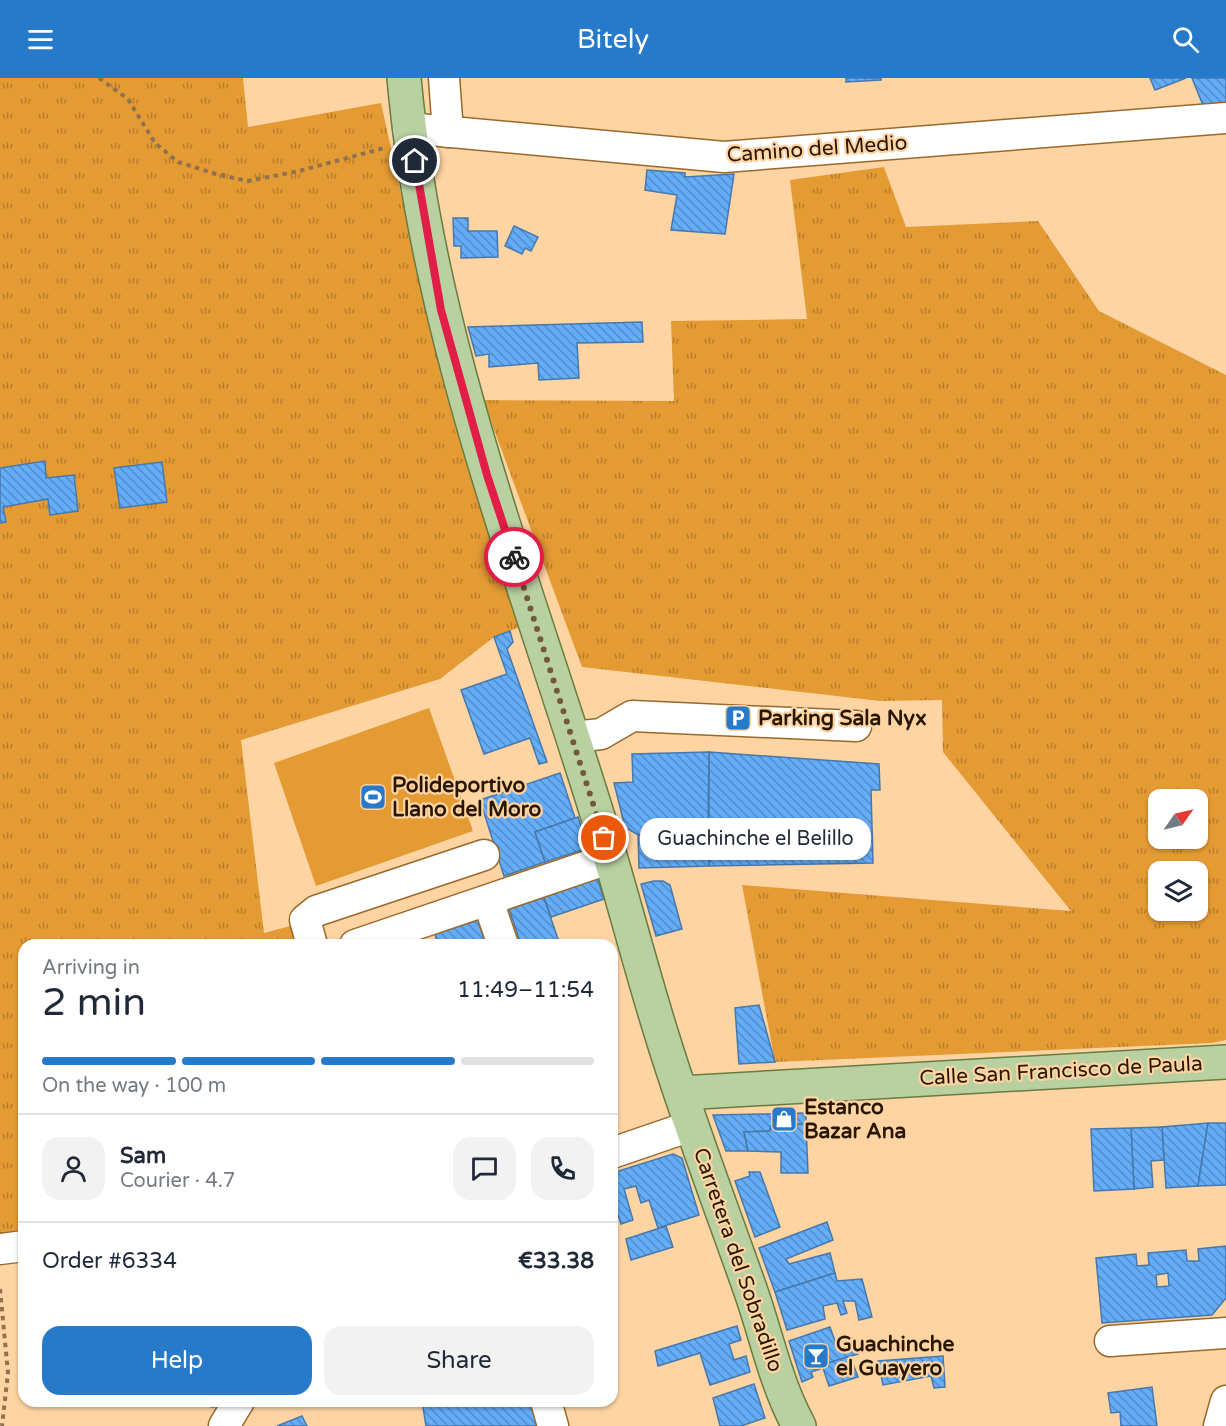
<!DOCTYPE html>
<html lang="en">
<head>
<meta charset="utf-8">
<style>
  body { margin:0; font-family:"Varela Round",sans-serif; background:#f2f2f3; color:#1f2937; height:100vh; display:flex; flex-direction:column; font-size:22px; white-space:nowrap }
  * { box-sizing:border-box; margin:0 }
  p { font-size:20px; color:#747a83 }
  .icon { flex:none; width:33px; height:33px; fill:none; stroke:currentColor; stroke-width:2; stroke-linecap:round; stroke-linejoin:round }
  .map { position:relative; flex:1; overflow:hidden }
  .sheet { position:absolute; left:18px; top:861px; width:600px; height:468px; display:flex; flex-direction:column; background:#fff; border-radius:18px; box-shadow:0 2px 4px #0004 }
  .sheet>* { flex:none }
  .needle { width:39px; rotate:56deg }
  .fabs { position:absolute; left:1148px; top:711px; display:grid; gap:12px }
  .fabs a { display:grid; place-items:center; width:60px; height:60px; border-radius:12px; background:#fff; box-shadow:0 2px 4px #0004; font-size:30px }
  .pin { position:absolute; display:grid; place-items:center; width:51px; height:51px; color:#fff; margin:-26px; border:3px solid #fff; border-radius:50%; box-shadow:0 2px 6px #0007 }
  .courier { position:absolute; display:grid; place-items:center; width:60px; height:60px; margin:-30px; border:4px solid #e11d48; border-radius:50%; background:#fff; color:#222; box-shadow:0 2px 8px #0007 }
  .bubble { position:absolute; height:42px; border-radius:18px; background:#fff; box-shadow:0 2px 4px #0004; font-size:20px; font-weight:600; line-height:42px; text-align:center }
  .head em { font-style:normal; font-weight:600 }
  .head div { display:flex; flex-direction:column-reverse }
  .head { display:flex; align-items:center; justify-content:space-between; height:102px; padding:0 24px }
  h1 { font-size:39px; font-weight:600; line-height:45px }
  .bar { display:grid; grid-template-columns:repeat(4,1fr); gap:9px 6px; align-content:center; height:72px; padding:0 24px }
  .bar i { height:8px; border-radius:4px; background:#e0e1e3 }
  .bar .selected { background:#267ac9 }
  .bar p { grid-column:span 4 }
  .line { display:flex; align-items:center; gap:15px; padding:0 24px; border-top:2px solid #e0e1e3 }
  .line div { flex:1 }
  .round { display:grid; place-items:center; flex:none; width:63px; height:63px; border-radius:18px; background:#f2f2f3 }
  .cta { display:flex; gap:12px; margin-top:auto; padding:12px 24px }
  .cta a { flex:1; height:69px; border-radius:18px; background:#267ac9; color:#fff; font-size:24px; font-weight:600; line-height:69px; text-align:center }
  .cta a+a { background:#f2f2f3; color:#1f2937 }
  header { display:flex; justify-content:space-between; align-items:center; height:78px; padding:0 24px; background:#267ac9; color:#fff; font-size:27px; font-weight:600 }
  .map>svg:first-child { display:block }
  .grass { fill:url(#grass-tufts); fill-rule:evenodd }
  .pitch { fill:#e49b34 }
  .building { fill:url(#building-back-hatch); stroke:#4678ad; stroke-width:1.5; fill-rule:evenodd }
  .lines { fill:none; stroke-linecap:round; stroke-linejoin:round }
  .minor-casing { stroke:#98692b; stroke-width:33 }
  .major-casing { stroke:#687c40; stroke-width:36 }
  .path { stroke:#90724e; stroke-width:4; stroke-dasharray:4.5 4.5; stroke-linecap:butt }
  .minor { stroke:#fff; stroke-width:30 }
  .major { stroke:#b9d1a1; stroke-width:33 }
  .done { stroke:#745939; stroke-width:6; stroke-dasharray:0 10.8 }
  .route { stroke:#e11d48; stroke-width:8 }
  .labels { text-anchor:middle; dominant-baseline:central; stroke-width:4.5; stroke-linejoin:round; paint-order:stroke }
  .street-label { font-size:21px; fill:#2a1700; stroke:#fed4a3 }
  .poi-label { font-size:21px; font-weight:bold; fill:#2a1700; stroke:#fed4a3; text-anchor:start }
</style>
</head>
<body>
<header><svg class="icon" aria-label="menu" viewBox="0 0 24 24"><path d="M4 6h16M4 12h16M4 18h16"/></svg>Bitely<svg class="icon" aria-label="search" viewBox="0 0 24 24"><circle cx="10" cy="10" r="6"/><path d="M15 15l6 6"/></svg></header>
<div class="map">
<svg width="1226" height="1348" viewBox="0 0 1226 1348">
  <defs>
    <pattern id="grass-tufts" width="24" height="20" patternUnits="userSpaceOnUse" patternTransform="scale(1.5)"><rect width="24" height="20" fill="#e49b34"/><path d="M3 7l-1-3M5 7V3M7 7l1-3M15 17l-1-3M17 17v-4M19 17l1-3" fill="none" stroke="#b97d2a"/></pattern>
    <pattern id="building-back-hatch" width="6" height="6" patternUnits="userSpaceOnUse" patternTransform="scale(1.5)"><rect width="6" height="6" fill="#64adf9"/><path d="M-1 5l2 2M0 0l6 6M5-1l2 2" fill="none" stroke="#538cc7"/></pattern>
  </defs>
  <rect width="100%" height="100%" fill="#fed4a3"/>
  <g class="grass">
    <polygon points="0,0 243,0 248,49 381,25 441,296 520,549 494,559 440,601 241,662 264,855 294,847 300,867 24,867 24,1152 0,1154"/>
    <path d="M884 89 906 149 1038 143 1099 233 1226 297V962L1212 965 775 984 742 807 1071 833 943 674 942 622 880 623 582 589 483 322 674 323 671 243 807 241 790 102ZM1158 722H1197V760H1158ZM1158 794H1197V832H1158Z"/>
  </g>
  <polygon class="pitch" points="429,630 473,753 316,808 274,685"/>
  <g class="building">
    <polygon points="846,0 881,0 881,2 846,4"/>
    <polygon points="1150,0 1186,0 1155,12"/>
    <polygon points="1192,0 1226,0 1226,26 1204,30"/>
    <polygon points="647,92 685,95 685,99 734,96 725,156 671,152 677,117 645,112"/>
    <polygon points="453,140 468,140 468,153 497,153 498,179 461,180 461,168 454,168"/>
    <polygon points="514,148 538,159 531,173 525,170 522,176 505,168"/>
    <polygon points="642,244 643,264 577,265 579,300 539,302 538,285 489,289 489,276 476,278 468,249"/>
    <polygon points="45,383 46,400 74,397 78,433 50,437 48,421 3,429 6,444 0,445 0,390"/>
    <polygon points="162,384 167,424 120,430 114,390"/>
    <polygon points="510,553 513,564 507,571 547,684 539,686 530,660 484,676 461,612 507,596 494,559"/>
    <polygon points="709,674 879,686 880,712 871,712 873,785 709,788"/>
    <polygon points="709,674 708,758 638,757 625,749 614,705 633,704 632,676"/>
    <polygon points="560,695 575,740 535,754 545,784 504,798 480,722"/>
    <polygon points="578,739 588,770 545,784 535,754"/>
    <polygon points="638,757 708,758 709,788 639,790"/>
    <polygon points="597,799 604,821 551,839 543,817"/>
    <polygon points="654,803 663,803 670,807 682,851 656,858 641,806"/>
    <polygon points="543,817 560,867 521,867 508,828"/>
    <polygon points="478,842 486,867 438,867 435,856"/>
    <polygon points="759,927 775,984 739,986 735,930"/>
    <polygon points="806,1035 806,1046 771,1048 770,1053 744,1054 748,1073 726,1073 713,1037"/>
    <polygon points="1208,1045 1198,1108 1166,1110 1162,1049"/>
    <polygon points="1208,1045 1226,1045 1226,1107 1198,1108"/>
    <polygon points="806,1046 808,1095 781,1095 781,1074 748,1073 744,1054 770,1053 771,1048"/>
    <polygon points="1162,1049 1164,1082 1151,1083 1153,1109 1134,1111 1131,1050"/>
    <polygon points="1131,1050 1134,1111 1094,1113 1091,1051"/>
    <polygon points="673,1076 682,1080 699,1137 658,1150 649,1122 641,1125 636,1108 624,1111 633,1142 621,1146 612,1118 612,1095"/>
    <polygon points="749,1094 760,1094 780,1149 755,1159 735,1103 750,1098"/>
    <polygon points="827,1144 833,1162 786,1181 789,1186 830,1175 835,1195 775,1214 759,1170"/>
    <polygon points="666,1148 673,1169 631,1182 626,1161"/>
    <path d="M1226 1168V1220L1212 1237 1102 1245 1096 1180 1136 1176 1137 1188 1149 1187 1148 1175 1186 1172 1187 1183H1199L1198 1171ZM1168 1195 1169 1208 1157 1209 1156 1197Z"/>
    <polygon points="835,1195 837,1203 862,1201 872,1239 859,1242 855,1223 843,1223 847,1235 841,1237 837,1225 823,1228 825,1241 787,1252 775,1214"/>
    <polygon points="737,1248 741,1262 729,1266 734,1282 746,1278 750,1294 710,1307 700,1275 658,1288 655,1273"/>
    <polygon points="830,1249 836,1266 852,1260 858,1276 819,1288 820,1291 811,1294 813,1299 802,1304 789,1263"/>
    <polygon points="850,1278 858,1299 829,1308 822,1287"/>
    <polygon points="943,1278 945,1309 934,1310 931,1298 883,1307 878,1283"/>
    <polygon points="754,1306 765,1340 741,1348 720,1348 713,1320"/>
    <polygon points="1152,1309 1157,1348 1121,1348 1120,1334 1111,1335 1108,1315"/>
    <polygon points="210,1323 225,1323 226,1328 211,1329"/>
    <polygon points="422,1323 531,1323 537,1348 426,1348"/>
    <polygon points="302,1338 307,1348 277,1348"/>
  </g>
  <g class="lines">
    <defs>
      <g id="minor">
        <polyline points="444,0 448,54"/>
        <polyline points="408,50 724,79 1226,40"/>
        <polyline points="574,659 601,656 632,638 856,648"/>
        <polyline points="488,823 503,867"/>
        <polyline points="312,867 305,842 316,833 484,777"/>
        <polyline points="355,867 611,780"/>
        <polyline points="612,1075 691,1048"/>
        <polyline points="0,1171 24,1168"/>
        <polyline points="1110,1263 1226,1255"/>
        <polyline points="546,1323 553,1348"/>
        <polyline points="224,1348 239,1323"/>
        <polyline points="1219,1348 1226,1323"/>
      </g>
      <g id="major">
        <path d="M404 0C428 269 533 521 610 778 628 839 644 901 663 961 689 1045 720 1126 749 1208 766 1255 775 1304 799 1348"/>
        <polyline points="681,1015 1226,984"/>
      </g>
    </defs>
    <use href="#minor" class="minor-casing"/>
    <use href="#major" class="major-casing"/>
    <g class="path">
      <polyline points="99,0 128,21 155,65 178,84 216,96 248,103 299,93 384,70"/>
      <polyline points="0,1211 8,1295 2,1348"/>
    </g>
    <use href="#minor" class="minor"/>
    <use href="#major" class="major"/>
  </g>
  <g class="lines">
    <polyline class="done" points="514,479 604,760"/>
    <polyline class="route" points="415,83 441,232 487,397 514,479"/>
  </g>
  <defs>
    <symbol id="parking-square" viewBox="-11 -11 22 22"><rect x="-9" y="-9" width="18" height="18" rx="4" fill="#267ac9" stroke="#fed4a3"/><path d="M-3.5-5.5H1a3.5 3.5 0 0 1 0 7H-1V5.5H-3.5ZM-1-3.4V-.6H.8a1.4 1.4 0 0 0 0-2.8Z" fill="#fff"/></symbol>
    <symbol id="stadium-square" viewBox="-11 -11 22 22"><rect x="-9" y="-9" width="18" height="18" rx="4" fill="#267ac9" stroke="#fed4a3"/><path d="M0-5a6.5 5 0 1 0 0 10a6.5 5 0 1 0 0-10ZM-3.5-1.8h7v3.6h-7Z" fill="#fff"/></symbol>
    <symbol id="shop-square" viewBox="-11 -11 22 22"><rect x="-9" y="-9" width="18" height="18" rx="4" fill="#267ac9" stroke="#fed4a3"/><path d="M-5-2.5h2.3a2.7 3.5 0 0 1 5.4 0H5L5.5 6h-11ZM-1.5-2.5h3a1.5 2.3 0 0 0-3 0Z" fill="#fff"/></symbol>
    <symbol id="bar-square" viewBox="-11 -11 22 22"><rect x="-9" y="-9" width="18" height="18" rx="4" fill="#267ac9" stroke="#fed4a3"/><path d="M-6-5H6L.8 .8V4.5H3.5V6h-7V4.5H-.8V.8Z" fill="#fff"/></symbol>
  </defs>
  <g fill-rule="evenodd">
    <use href="#parking-square" x="723" y="625" width="30" height="30"/>
    <use href="#stadium-square" x="358" y="704" width="30" height="30"/>
    <use href="#shop-square" x="769" y="1026" width="30" height="30"/>
    <use href="#bar-square" x="801" y="1263" width="30" height="30"/>
  </g>
  <g class="labels">
    <g class="street-label">
      <text transform="translate(817 71) rotate(-4)">Camino del Medio</text>
      <text transform="translate(1061 993) rotate(-3)">Calle San Francisco de Paula</text>
      <text transform="translate(738 1182) rotate(71)">Carretera del Sobradillo</text>
    </g>
    <g class="poi-label">
      <text x="758" y="640">Parking Sala Nyx</text>
      <text x="392" y="707">Polideportivo<tspan x="392" dy="24">Llano del Moro</tspan></text>
      <text x="804" y="1029">Estanco<tspan x="804" dy="24">Bazar Ana</tspan></text>
      <text x="836" y="1266">Guachinche<tspan x="836" dy="24">el Guayero</tspan></text>
    </g>
  </g>
</svg>
<div class="fabs">
<a><svg class="needle" viewBox="-14 -14 28 28"><path d="M0-13l5 13h-10z" fill="#e53935"/><path d="M0 13l5-13h-10z" fill="#747a83"/></svg></a>
<a><svg class="icon" aria-label="layers" viewBox="0 0 24 24"><path d="M12 4l9 5-9 5-9-5zM3 14l9 5 9-5"/></svg></a>
</div>
<div class="pin" style="left:604px;top:760px;background:#ea580c"><svg class="icon" aria-label="bag" viewBox="0 0 24 24"><path d="M5 8h14l-1 12H6zM9 8a3 3 0 0 1 6 0"/></svg></div>
<div class="pin" style="left:415px;top:83px;background:#1f2937"><svg class="icon" aria-label="home" viewBox="0 0 24 24"><path d="M3 11l9-7 9 7M6 9v11h12V9"/></svg></div>
<div class="courier" style="left:514px;top:479px"><svg class="icon" aria-label="bike" viewBox="0 0 24 24"><circle cx="6" cy="16" r="4"/><circle cx="18" cy="16" r="4"/><path d="M6 16l4-8h5l3 8M10 8l3 8H6M13 5h3"/></svg></div>
<div class="bubble" style="left:640px;top:740px;width:231px">Guachinche el Belillo</div>
<section class="sheet">
<div class="head"><div><h1>2 min</h1><p>Arriving in</p></div><em>11:49–11:54</em></div>
<div class="bar"><i class="selected"></i><i class="selected"></i><i class="selected"></i><i></i><p>On the way · 100 m</p></div>
<div class="line" style="height:108px"><a class="round"><svg class="icon" aria-label="person" viewBox="0 0 24 24"><circle cx="12" cy="8" r="4"/><path d="M4 21q1-7 8-7t8 7"/></svg></a><div><b>Sam</b><p>Courier · 4.7</p></div><a class="round"><svg class="icon" aria-label="chat" viewBox="0 0 24 24"><path d="M4 5h16v11H9l-5 4z"/></svg></a><a class="round"><svg class="icon" aria-label="phone" viewBox="0 0 24 24"><path d="M5 4h4l2 5-3 2q2 4 5 5l2-3 5 2v4C11 20 4 13 5 4z"/></svg></a></div>
<div class="line" style="height:78px"><div>Order #6334</div><b>€33.38</b></div>
<div class="cta"><a>Help</a><a>Share</a></div>
</section>
</div>
</body>
</html>
